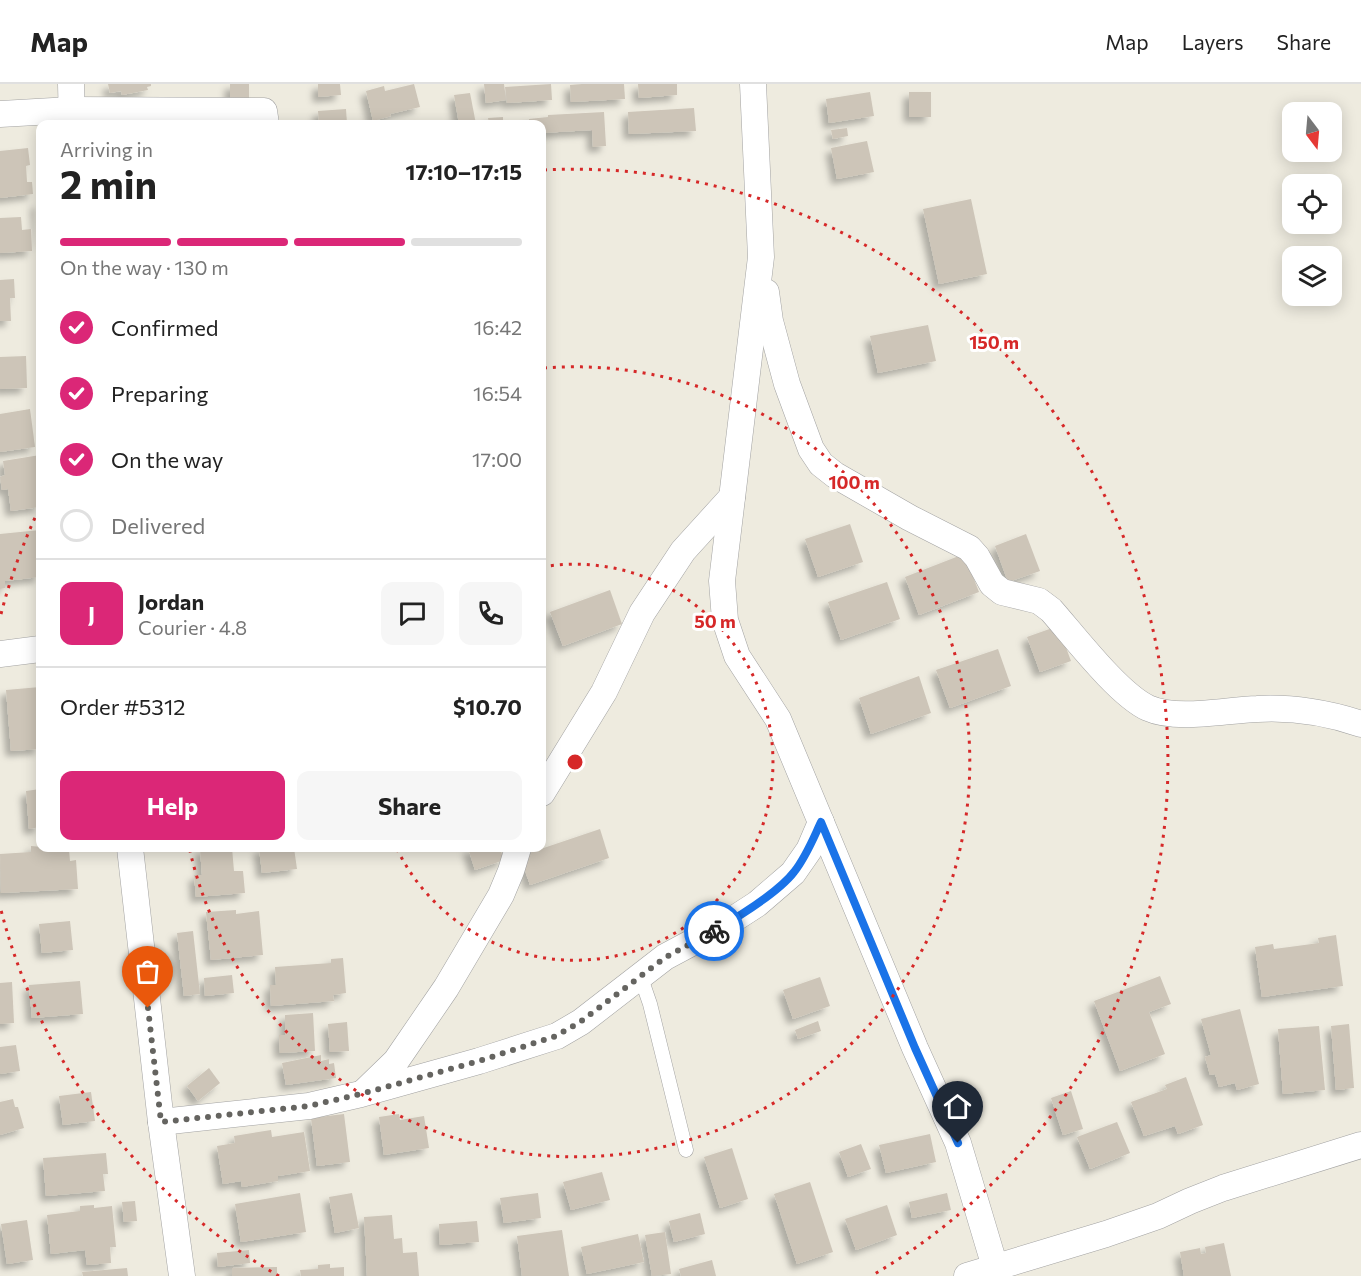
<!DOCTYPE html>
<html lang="en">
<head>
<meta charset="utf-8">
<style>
  body { margin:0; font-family:Commissioner,sans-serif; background:#f6f6f6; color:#222; height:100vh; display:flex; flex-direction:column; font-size:22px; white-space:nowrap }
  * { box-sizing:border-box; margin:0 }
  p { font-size:20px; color:#767676 }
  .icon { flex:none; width:33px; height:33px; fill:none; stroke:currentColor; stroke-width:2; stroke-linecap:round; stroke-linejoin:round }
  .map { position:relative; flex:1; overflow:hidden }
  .side { position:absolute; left:36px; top:36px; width:510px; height:732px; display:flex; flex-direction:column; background:#fff; border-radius:12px; box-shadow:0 3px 15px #0003 }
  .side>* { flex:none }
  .needle { width:39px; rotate:164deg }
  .controls { position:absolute; left:1282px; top:18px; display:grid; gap:12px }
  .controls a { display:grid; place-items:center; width:60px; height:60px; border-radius:12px; background:#fff; box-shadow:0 3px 15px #0003; font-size:30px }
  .pin { position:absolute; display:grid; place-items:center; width:51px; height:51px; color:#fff; margin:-62px -26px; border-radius:50% 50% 50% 0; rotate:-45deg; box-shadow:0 0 6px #0007 }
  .pin .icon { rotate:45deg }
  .courier { position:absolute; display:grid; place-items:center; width:60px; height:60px; margin:-30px; border:4px solid #1a73e8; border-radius:50%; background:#fff; color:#222; box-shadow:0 2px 8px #0007 }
  .overview em { font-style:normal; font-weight:700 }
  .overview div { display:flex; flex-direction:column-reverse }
  .overview { display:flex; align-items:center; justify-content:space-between; height:102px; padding:0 24px }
  h1 { font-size:39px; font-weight:700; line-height:45px }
  .bar { display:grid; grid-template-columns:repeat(4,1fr); gap:9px 6px; align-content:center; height:72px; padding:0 24px }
  .bar i { height:8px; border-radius:4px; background:#e0e0e0 }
  .bar .selected { background:#db2777 }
  .bar p { grid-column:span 4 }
  .line { display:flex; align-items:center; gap:15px; padding:0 24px; border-top:2px solid #e0e0e0 }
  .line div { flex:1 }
  .round { display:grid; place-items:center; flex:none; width:63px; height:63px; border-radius:12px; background:#f6f6f6 }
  ol { padding:0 24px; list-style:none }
  li { display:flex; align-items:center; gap:18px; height:66px }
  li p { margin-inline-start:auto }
  li .icon { padding:6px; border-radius:50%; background:#db2777; color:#fff; stroke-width:4 }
  li:last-child { color:#767676 }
  li i { width:33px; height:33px; border:3px solid #e0e0e0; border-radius:50% }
  .primary-button { display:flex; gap:12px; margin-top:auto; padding:12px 24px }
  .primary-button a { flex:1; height:69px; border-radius:12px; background:#db2777; color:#fff; font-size:24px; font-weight:700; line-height:69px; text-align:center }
  .primary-button a+a { background:#f6f6f6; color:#222 }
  header { display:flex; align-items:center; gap:36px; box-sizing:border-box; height:84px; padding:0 30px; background:#fff; border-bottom:2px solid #e0e0e0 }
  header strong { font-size:28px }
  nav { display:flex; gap:33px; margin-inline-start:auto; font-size:21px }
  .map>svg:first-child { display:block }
  .building { fill:#cdc5b8; filter:url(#shadow) }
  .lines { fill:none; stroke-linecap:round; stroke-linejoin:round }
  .service-casing { stroke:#a2a2a2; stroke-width:15 }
  .minor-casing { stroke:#a2a2a2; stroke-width:27 }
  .service { stroke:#fff; stroke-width:14 }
  .minor { stroke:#fff; stroke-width:26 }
  .done { stroke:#656460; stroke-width:6; stroke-dasharray:0 10.8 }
  .route { stroke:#1a73e8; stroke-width:8 }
  .ring { fill:none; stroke:#d62828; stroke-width:3; stroke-dasharray:3 6 }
  .centre { fill:#d62828; stroke:#fff; stroke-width:3 }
  .ring-label { font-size:18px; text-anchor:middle; font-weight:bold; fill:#d62828; stroke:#fff; stroke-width:6; stroke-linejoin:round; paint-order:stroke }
</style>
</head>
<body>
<header>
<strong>Map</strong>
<nav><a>Map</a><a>Layers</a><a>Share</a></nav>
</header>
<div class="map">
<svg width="1361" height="1192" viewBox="0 0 1361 1192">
  <defs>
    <filter id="shadow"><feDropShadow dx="-5.5" dy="5.5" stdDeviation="3" flood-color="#0004"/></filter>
  </defs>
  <rect width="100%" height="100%" fill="#eeebdf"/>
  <g class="building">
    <polygon points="108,0 151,0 151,2 147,3 148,6 122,11 121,7 110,9"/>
    <rect x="230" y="0" width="19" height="15"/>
    <polygon points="318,0 340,0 341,11 318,13"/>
    <polygon points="414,0 420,23 390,30 391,32 373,37 366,7 384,2 385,7"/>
    <polygon points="484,0 504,0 506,16 486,19"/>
    <polygon points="551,0 552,16 507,19 505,3"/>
    <polygon points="582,0 624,0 625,15 571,18 570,1"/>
    <polygon points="638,0 677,0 677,11 639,14"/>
    <polygon points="870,8 874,32 829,39 826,15"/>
    <rect x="909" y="8" width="22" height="25"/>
    <polygon points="470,9 476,40 459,40 454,11"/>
    <polygon points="694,24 696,47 629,50 628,28"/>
    <polygon points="346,25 347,40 319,40 318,27"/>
    <polygon points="604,28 606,62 593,63 592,46 542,49 542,40 529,40 529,35 548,33 548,31"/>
    <polygon points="503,33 503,37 512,36 512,40 489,40 488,34"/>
    <polygon points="847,44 848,52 833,55 831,46"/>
    <polygon points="867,57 874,88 837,95 831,64"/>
    <polygon points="28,64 30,81 26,82 27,98 32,98 33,110 0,114 0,67"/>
    <polygon points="971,115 987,190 939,200 923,125"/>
    <polygon points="36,119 40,119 40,161 39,161"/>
    <polygon points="21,133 22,146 31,145 32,167 0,169 0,134"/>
    <polygon points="14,195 15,214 10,214 11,237 0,237 0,196"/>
    <polygon points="928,241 936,277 878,289 870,252"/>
    <polygon points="26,272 27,304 0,305 0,273"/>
    <polygon points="30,325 35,363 0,368 0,330"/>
    <polygon points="40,371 40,396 39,396 40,423 11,427 8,405 2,406 0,393 5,391 3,377"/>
    <polygon points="850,440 863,478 818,493 805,455"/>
    <polygon points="40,446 40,493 5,497 5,504 0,505 0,450"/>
    <polygon points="1026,450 1040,487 1008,498 995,462"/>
    <polygon points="964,470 979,508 919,531 905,493"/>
    <polygon points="887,498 900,535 841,556 828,518"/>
    <polygon points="610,506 622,540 563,562 550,528"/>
    <polygon points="1058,542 1071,577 1040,588 1027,553"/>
    <polygon points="998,565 1011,602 950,624 936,586"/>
    <polygon points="919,592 931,629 871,650 859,614"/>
    <polygon points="40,603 40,665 11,667 6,606"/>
    <polygon points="40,705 40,743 29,745 26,707"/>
    <polygon points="600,745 609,774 530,801 520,772"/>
    <polygon points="31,762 53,764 54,767 69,766 70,777 76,776 78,805 1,809 0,770 31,768"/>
    <polygon points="232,764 234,787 243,787 245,809 196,813 194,791 202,791 200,765"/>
    <polygon points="259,764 294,764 297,785 262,789"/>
    <polygon points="468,764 500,764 504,776 475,786"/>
    <polygon points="236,826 236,830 259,827 263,871 211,876 206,828"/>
    <polygon points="70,837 73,866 42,869 39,840"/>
    <polygon points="193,847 200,910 184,912 177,849"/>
    <polygon points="1336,851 1343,902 1262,913 1255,863 1273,860 1274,865 1297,862 1319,859 1318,854"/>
    <polygon points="343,874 346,909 333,911 334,917 271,922 270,901 276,901 275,883 331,879 331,875"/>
    <polygon points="232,891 234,909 205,912 204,894"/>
    <polygon points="1160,892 1171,920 1149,928 1165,970 1120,987 1094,917"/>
    <polygon points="820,893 830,922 793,935 783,906"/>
    <polygon points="80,897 83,930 32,934 29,901"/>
    <polygon points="12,898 14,939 0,940 0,899"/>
    <polygon points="1240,925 1259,1000 1237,1006 1235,999 1219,1003 1215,990 1210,991 1205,973 1211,971 1201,935"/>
    <polygon points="313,929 315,967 280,969 279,951 285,951 285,931"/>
    <polygon points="818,937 821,947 798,955 795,946"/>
    <polygon points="347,938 349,967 330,968 328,940"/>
    <polygon points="1349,940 1354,1004 1336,1006 1331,942"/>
    <polygon points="1319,942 1325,1006 1283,1010 1278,945"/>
    <polygon points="16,961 20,987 0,990 0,963"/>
    <polygon points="321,971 321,977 329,975 329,980 334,979 336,994 286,1001 282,979"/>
    <polygon points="209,984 220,999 198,1017 187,1002"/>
    <polygon points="1186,993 1203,1041 1178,1050 1175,1042 1144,1052 1131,1018 1167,1005 1165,1001"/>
    <polygon points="1071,1007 1083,1045 1063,1051 1051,1014"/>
    <polygon points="91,1008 95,1037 63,1041 59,1012"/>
    <polygon points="13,1015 15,1023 18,1023 24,1044 0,1051 0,1018"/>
    <polygon points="344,1030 350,1078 317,1082 311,1034"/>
    <polygon points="399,1030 400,1036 424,1032 429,1064 384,1071 379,1033"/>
    <polygon points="1117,1038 1130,1069 1090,1085 1077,1053"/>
    <polygon points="271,1046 272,1053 304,1048 310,1087 278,1092 278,1097 242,1103 241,1097 223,1100 217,1062 235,1059 234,1052"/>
    <polygon points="930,1050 936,1078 886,1089 879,1061"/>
    <polygon points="861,1060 871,1085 848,1093 839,1068"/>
    <polygon points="732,1064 748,1115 720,1124 704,1073"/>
    <polygon points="106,1069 108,1090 103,1090 105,1107 46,1112 43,1074"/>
    <polygon points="602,1088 610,1116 571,1126 563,1098"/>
    <polygon points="810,1098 833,1168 797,1180 774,1110"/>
    <polygon points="300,1109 306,1148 241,1158 235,1120"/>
    <polygon points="352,1109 359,1144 335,1149 329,1113"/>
    <polygon points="538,1109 541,1134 504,1139 500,1114"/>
    <polygon points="947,1109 951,1126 912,1134 909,1118"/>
    <polygon points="135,1117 137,1137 124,1138 122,1118"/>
    <polygon points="94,1121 94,1124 112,1122 116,1163 110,1163 111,1179 87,1181 85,1166 51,1170 47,1131 80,1127 80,1122"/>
    <polygon points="887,1121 897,1151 856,1166 845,1135"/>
    <polygon points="700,1129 705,1150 674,1158 669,1137"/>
    <polygon points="392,1131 394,1155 402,1154 403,1169 417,1168 419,1192 367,1192 364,1133"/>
    <polygon points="27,1136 33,1176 7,1180 1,1140"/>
    <polygon points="477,1137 479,1158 440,1161 439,1140"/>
    <polygon points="562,1146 569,1192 522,1192 517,1152"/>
    <polygon points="665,1148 671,1190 652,1192 645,1151"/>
    <polygon points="638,1150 644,1178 587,1190 581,1163"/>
    <polygon points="1224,1159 1231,1192 1184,1192 1180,1168 1200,1164 1201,1170 1206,1169 1205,1163"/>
    <polygon points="249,1166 250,1179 218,1183 217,1169"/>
    <polygon points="712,1176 716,1192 681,1192 679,1185"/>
    <polygon points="330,1180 330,1184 344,1183 344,1192 301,1192 300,1186 318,1185 318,1181"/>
    <polygon points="277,1183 277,1192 232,1192 232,1184"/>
    <polygon points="127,1184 128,1192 83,1192 82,1188"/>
  </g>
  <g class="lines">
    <defs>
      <polyline id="service" points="640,891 650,920 686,1066"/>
      <g id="minor">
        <polyline points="71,0 72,40"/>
        <polyline points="753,0 761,173 722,497 725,536 737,572 778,635 915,964 958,1059 995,1183"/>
        <polyline points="0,30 71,26 264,27 266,40"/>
        <path d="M766 208 770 237 787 300 811 365 821 380 835 391 910 434 969 464 977 473 992 500 1002 508 1039 517 1051 526C1074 552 1118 610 1148 624 1177 637 1225 626 1257 625 1291 623 1329 629 1361 640"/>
        <polyline points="0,570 40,565"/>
        <polyline points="542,709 604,608 642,529 683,467 732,413"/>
        <polyline points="130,764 161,1038 182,1192"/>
        <polyline points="364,1008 396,977 446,904 501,811 511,787 518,764"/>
        <polyline points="161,1038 309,1022 361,1010 479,977 557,952 581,938 665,873 723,842 757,820 793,789 809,766 821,738"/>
        <polyline points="967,1192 1106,1150 1158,1132 1190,1117 1223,1104 1361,1061"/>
      </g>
    </defs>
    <use href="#service" class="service-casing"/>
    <use href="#minor" class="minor-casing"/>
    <use href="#service" class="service"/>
    <use href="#minor" class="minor"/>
  </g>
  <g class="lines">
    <polyline class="done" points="148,924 161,1038 309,1022 326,1018 361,1010 479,977 556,952 580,938 666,873 714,847"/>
    <path class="route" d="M714 847C738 833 778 809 794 788 806 773 813 755 821 738L915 964 958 1059"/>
  </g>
  <g class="ring">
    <path d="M542 483A198 198 0 1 1 397 765"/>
    <path d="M544 284A395 395 0 1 1 190 767"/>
    <path d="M279 1192A593 593 0 0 1 1 826M1 530A593 593 0 0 1 40 423M544 86A593 593 0 0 1 871 1192"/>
  </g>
  <circle cx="575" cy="678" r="9" class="centre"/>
  <g class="ring-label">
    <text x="994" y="265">150 m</text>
    <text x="854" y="405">100 m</text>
    <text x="715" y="544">50 m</text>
  </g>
</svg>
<div class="controls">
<a><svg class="needle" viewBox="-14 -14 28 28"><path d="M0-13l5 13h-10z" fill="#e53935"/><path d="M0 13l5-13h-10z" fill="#767676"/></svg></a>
<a><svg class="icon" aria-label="locate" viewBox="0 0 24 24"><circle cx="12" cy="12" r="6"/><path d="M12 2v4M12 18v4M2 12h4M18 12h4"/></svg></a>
<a><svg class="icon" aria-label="layers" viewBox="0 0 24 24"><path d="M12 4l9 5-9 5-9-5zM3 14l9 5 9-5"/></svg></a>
</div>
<div class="pin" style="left:148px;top:924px;background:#ea580c"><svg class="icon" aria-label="bag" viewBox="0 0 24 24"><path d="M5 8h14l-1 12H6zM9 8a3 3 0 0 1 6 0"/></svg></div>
<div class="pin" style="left:958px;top:1059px;background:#1f2937"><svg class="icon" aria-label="home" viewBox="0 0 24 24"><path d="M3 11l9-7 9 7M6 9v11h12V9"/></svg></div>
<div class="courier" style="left:714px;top:847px"><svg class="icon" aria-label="bike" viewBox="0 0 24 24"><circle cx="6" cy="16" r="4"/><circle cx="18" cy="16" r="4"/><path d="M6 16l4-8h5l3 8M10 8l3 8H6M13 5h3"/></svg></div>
<section class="side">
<div class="overview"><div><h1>2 min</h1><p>Arriving in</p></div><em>17:10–17:15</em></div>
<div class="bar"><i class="selected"></i><i class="selected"></i><i class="selected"></i><i></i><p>On the way · 130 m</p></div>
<ol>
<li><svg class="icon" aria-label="check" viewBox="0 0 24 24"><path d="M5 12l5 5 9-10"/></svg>Confirmed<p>16:42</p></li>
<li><svg class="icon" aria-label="check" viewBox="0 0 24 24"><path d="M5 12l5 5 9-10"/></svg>Preparing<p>16:54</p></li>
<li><svg class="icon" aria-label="check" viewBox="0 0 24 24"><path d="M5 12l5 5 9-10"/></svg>On the way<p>17:00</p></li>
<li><i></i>Delivered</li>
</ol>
<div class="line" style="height:108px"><b class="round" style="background:#db2777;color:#fff">J</b><div><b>Jordan</b><p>Courier · 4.8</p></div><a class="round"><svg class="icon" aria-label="chat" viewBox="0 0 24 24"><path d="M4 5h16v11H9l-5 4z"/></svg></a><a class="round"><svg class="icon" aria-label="phone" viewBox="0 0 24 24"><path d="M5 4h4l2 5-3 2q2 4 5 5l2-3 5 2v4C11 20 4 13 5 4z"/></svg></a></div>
<div class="line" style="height:78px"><div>Order #5312</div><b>$10.70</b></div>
<div class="primary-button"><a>Help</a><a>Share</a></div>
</section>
</div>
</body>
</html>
